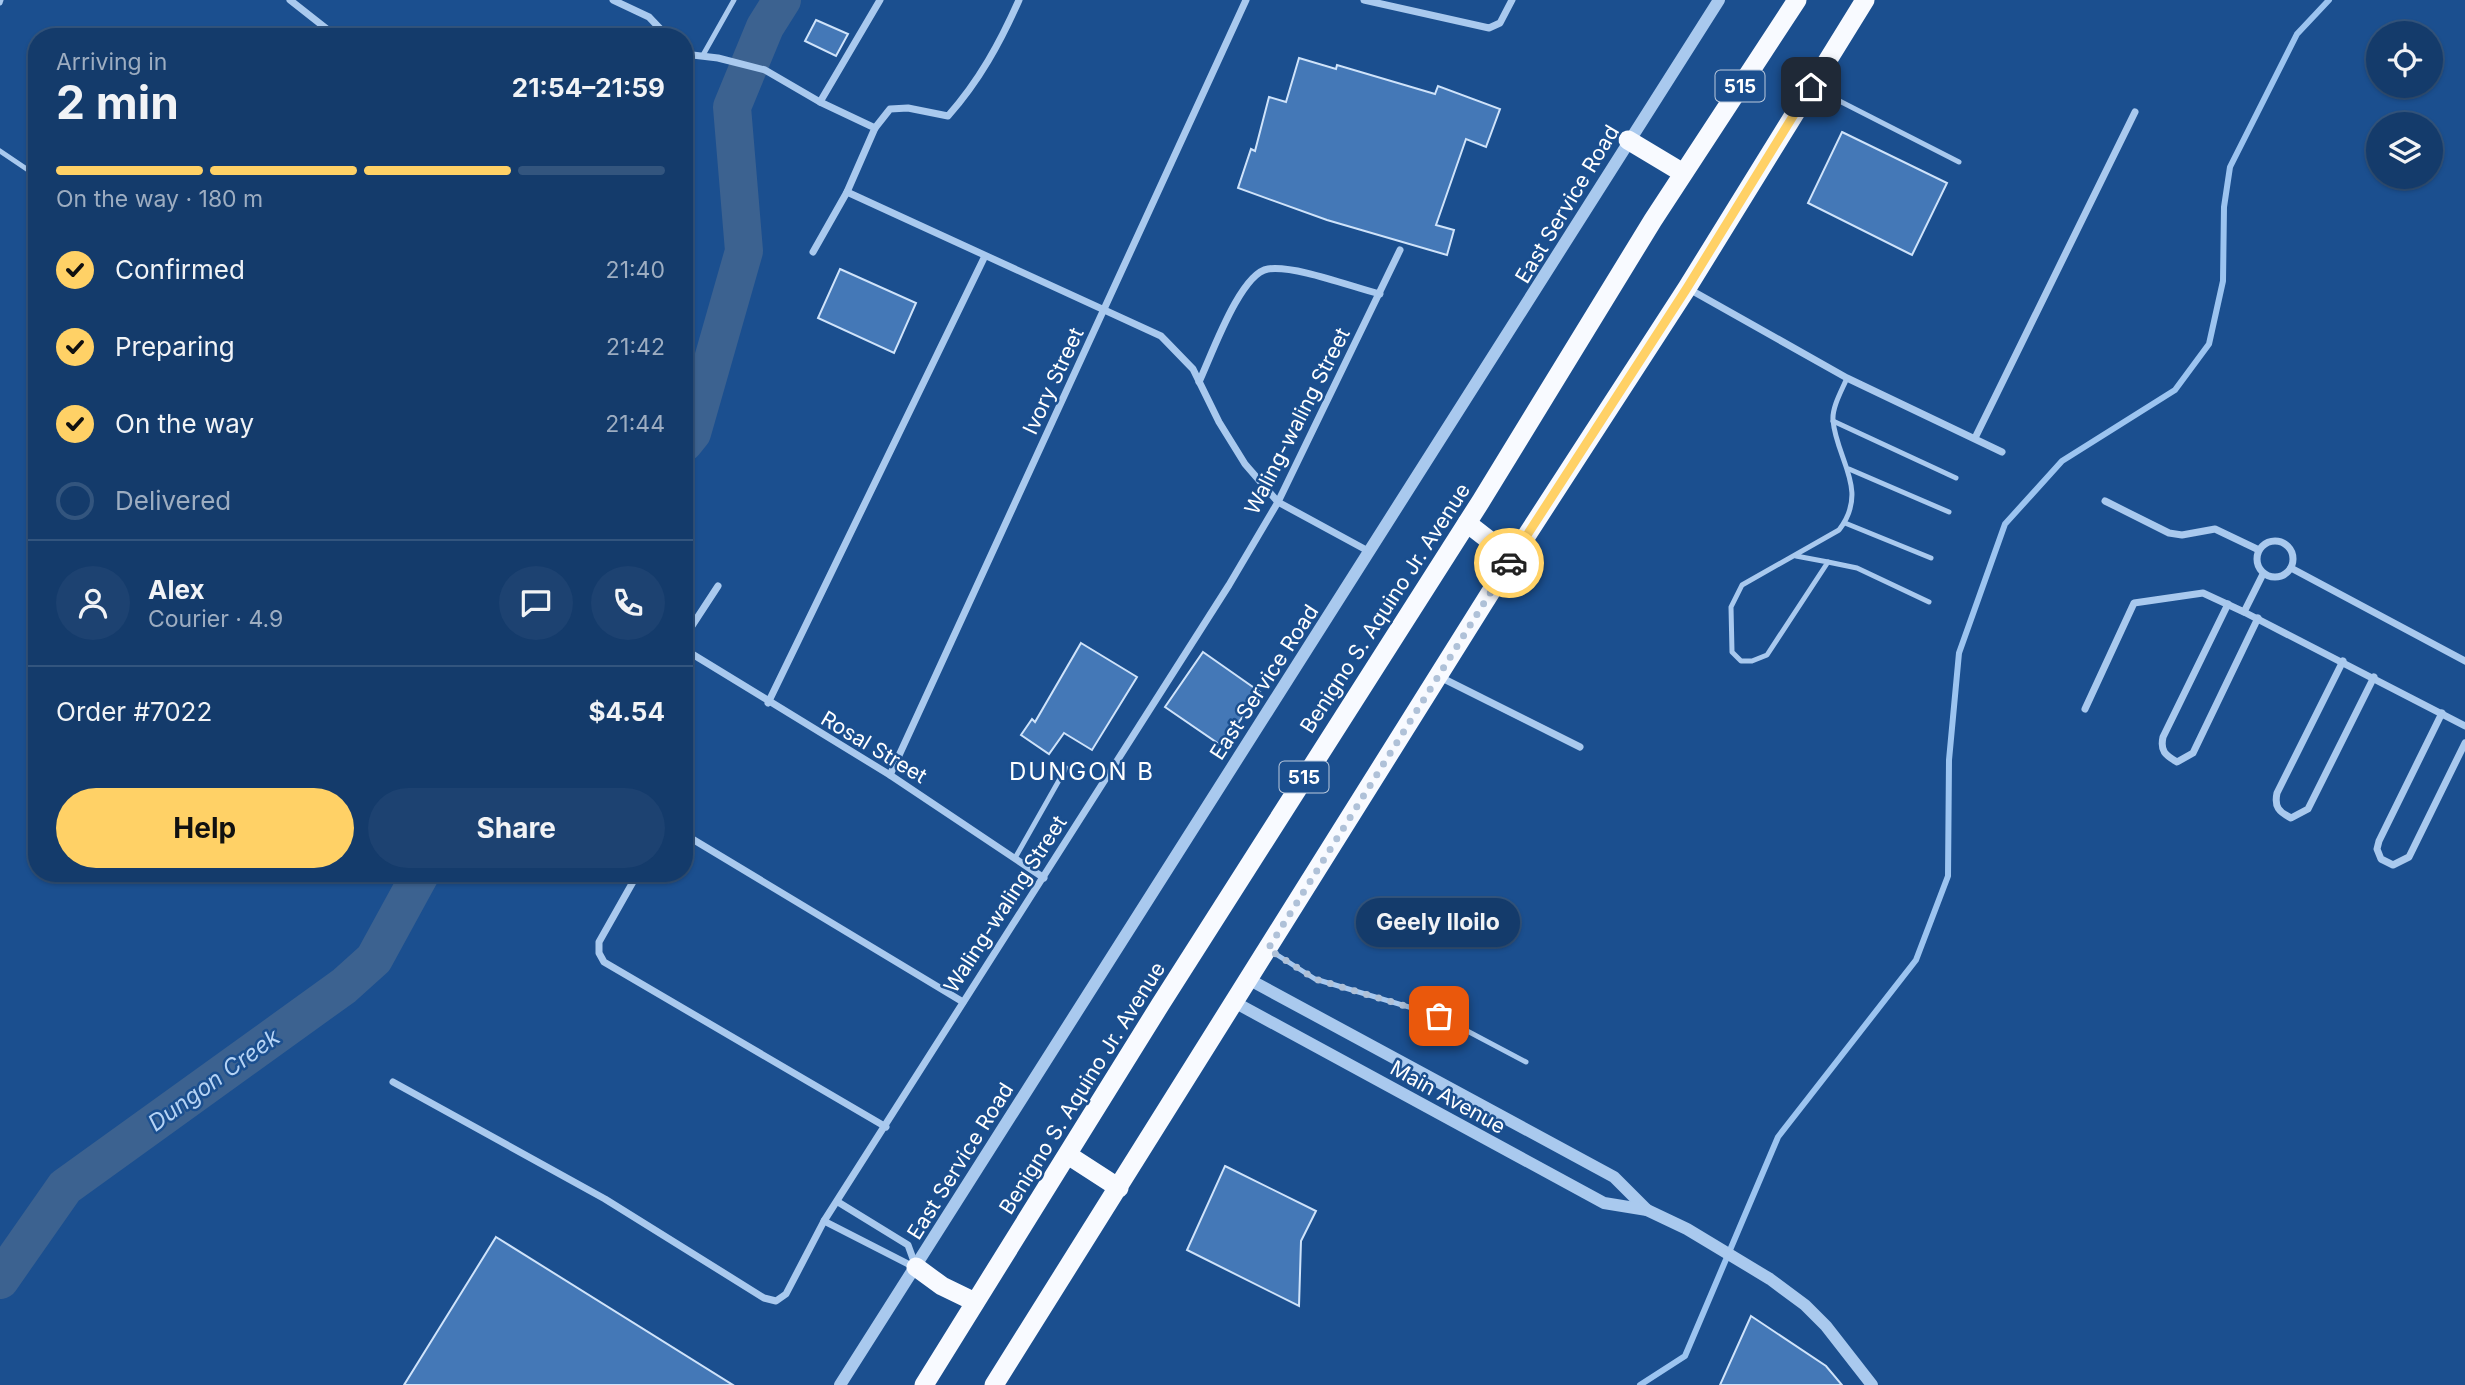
<!DOCTYPE html>
<html lang="en">
<head>
<meta charset="utf-8">
<style>
  body { margin:0; font-family:Inter,sans-serif; background:#1d4271; color:#f1f3f6; height:100vh; display:flex; flex-direction:column; font-size:26px; white-space:nowrap }
  * { box-sizing:border-box; margin:0 }
  p { font-size:23px; color:#9dadc1 }
  .icon { flex:none; width:38px; height:38px; fill:none; stroke:currentColor; stroke-width:2; stroke-linecap:round; stroke-linejoin:round }
  .map { position:relative; flex:1; overflow:hidden }
  .panel { position:absolute; left:28px; top:28px; width:665px; height:854px; display:flex; flex-direction:column; background:#143b6b; border-radius:28px; box-shadow:0 2px 5px #0004,0 0 0 2px #33557e }
  .panel>* { flex:none }
  .fabs { position:absolute; left:2366px; top:21px; display:grid; gap:14px }
  .fabs a { display:grid; place-items:center; width:77px; height:77px; border-radius:50%; background:#143b6b; box-shadow:0 2px 5px #0004,0 0 0 2px #33557e; font-size:35px }
  .pin { position:absolute; display:grid; place-items:center; width:60px; height:60px; color:#fff; margin:-30px; border-radius:14px; box-shadow:0 4px 10px #0006 }
  .courier { position:absolute; display:grid; place-items:center; width:70px; height:70px; margin:-35px; border:5px solid #ffd166; border-radius:50%; background:#fff; color:#222; box-shadow:0 2px 9px #0007 }
  .bubble { position:absolute; height:49px; border-radius:24px; background:#143b6b; box-shadow:0 2px 5px #0004,0 0 0 2px #33557e; font-size:23px; font-weight:700; line-height:49px; text-align:center }
  .headline em { font-style:normal; font-weight:700 }
  .headline div { display:flex; flex-direction:column-reverse }
  .headline { display:flex; align-items:center; justify-content:space-between; height:119px; padding:0 28px }
  h1 { font-size:46px; font-weight:700; line-height:52px }
  .bar { display:grid; grid-template-columns:repeat(4,1fr); gap:10px 7px; align-content:center; height:84px; padding:0 28px }
  .bar i { height:9px; border-radius:5px; background:#33557e }
  .bar .current { background:#ffd166 }
  .bar p { grid-column:span 4 }
  .line { display:flex; align-items:center; gap:18px; padding:0 28px; border-top:2px solid #33557e }
  .line div { flex:1 }
  .round { display:grid; place-items:center; flex:none; width:74px; height:74px; border-radius:37px; background:#1d4271 }
  ol { padding:0 28px; list-style:none }
  li { display:flex; align-items:center; gap:21px; height:77px }
  li p { margin-inline-start:auto }
  li .icon { padding:7px; border-radius:50%; background:#ffd166; color:#111; stroke-width:4 }
  li:last-child { color:#9dadc1 }
  li i { width:38px; height:38px; border:4px solid #33557e; border-radius:50% }
  .cta { display:flex; gap:14px; margin-top:auto; padding:14px 28px }
  .cta a { flex:1; height:80px; border-radius:42px; background:#ffd166; color:#111; font-size:28px; font-weight:700; line-height:80px; text-align:center }
  .cta a+a { background:#1d4271; color:#f1f3f6 }
  .map>svg:first-child { display:block }
  .lines { fill:none; stroke-linecap:round; stroke-linejoin:round }
  .stream { stroke:#9cc4f0; stroke-width:6 }
  .river { stroke:#3c6290; stroke-width:38 }
  .building { fill:#4478b7; stroke:#cfe3fa; stroke-width:2 }
  .service { stroke:#a9c9ee; stroke-width:5 }
  .minor { stroke:#a9c9ee; stroke-width:7 }
  .tertiary { stroke:#a9c9ee; stroke-width:12 }
  .trunk { stroke:#f8faff; stroke-width:19 }
  .done { stroke:#afc1d8; stroke-width:7; stroke-dasharray:0 12.6 }
  .route { stroke:#ffd166; stroke-width:9 }
  .labels { text-anchor:middle; dominant-baseline:central; stroke-width:5; stroke-linejoin:round; paint-order:stroke }
  .shield { fill:#1b4f8f; stroke:#bbcadd; stroke-width:2 }
  .shield-label { font-size:19px; font-weight:bold; fill:#fff }
  .street-label { font-size:21px; fill:#fff; stroke:#1b4f8f }
  .water-label { font-size:23px; font-style:italic; fill:#b5d3f5; stroke:#1b4f8f }
  .quarter-label { font-size:24px; letter-spacing:2px; fill:#fff; stroke:#1b4f8f }
</style>
</head>
<body>
<div class="map">
<svg width="2465" height="1385" viewBox="0 0 2465 1385">
  <rect width="100%" height="100%" fill="#1b4f8f"/>
  <g class="lines">
    <polyline class="stream" points="1640,1385 1685,1356 1778,1137 1916,960 1948,876 1949,760 1959,653 2005,524 2062,461 2175,390 2209,344 2223,281 2224,207 2230,167 2297,34 2329,0"/>
    <g class="river">
      <polyline points="684,443 692,433 744,251 732,107 765,27 782,0"/>
      <polyline points="0,1280 65,1187 344,986 374,959 421,873"/>
    </g>
  </g>
  <g class="building">
    <polygon points="816,20 848,34 836,56 805,41"/>
    <polygon points="1299,58 1336,69 1337,65 1435,94 1438,86 1500,109 1486,147 1466,139 1436,225 1454,230 1447,255 1327,220 1238,188 1251,149 1255,151 1269,97 1286,102"/>
    <polygon points="1842,132 1947,183 1912,255 1808,203"/>
    <polygon points="840,269 916,303 894,353 818,318"/>
    <polygon points="1081,643 1137,677 1092,750 1064,733 1049,754 1021,735 1032,719 1035,722"/>
    <polygon points="1203,652 1260,692 1222,746 1165,707"/>
    <polygon points="1225,1166 1316,1211 1301,1241 1299,1306 1187,1250"/>
    <polygon points="496,1237 733,1385 404,1385"/>
    <polygon points="1751,1316 1826,1366 1842,1385 1720,1385"/>
  </g>
  <g class="lines">
    <g class="service">
      <polyline points="0,3 1,0"/>
      <polyline points="703,55 734,0"/>
      <polyline points="1814,88 1959,162"/>
      <polyline points="0,151 37,176"/>
      <polyline points="1833,421 1956,478"/>
      <polyline points="1849,469 1949,512"/>
      <polyline points="1845,523 1931,558"/>
      <path d="M1796 556 1828 562 1767 655 1752 661H1741L1732 652 1731 607 1742 585 1839 530C1870 490 1836 459 1833 420 1832 407 1842 390 1847 378"/>
      <polyline points="1828,562 1857,568 1929,602"/>
      <polyline points="1015,858 1066,768"/>
      <polyline points="1271,951 1315,979 1439,1016 1526,1062"/>
    </g>
    <g class="minor">
      <polyline points="290,0 337,37"/>
      <polyline points="613,0 649,17 668,37"/>
      <polyline points="1364,0 1489,28 1500,23 1512,0"/>
      <polyline points="684,54 718,58 765,70 820,102 875,128 847,192 813,252"/>
      <polyline points="820,102 880,0"/>
      <path d="M875 128 890 109 908 108 948 116C979 81 1000 43 1019 0"/>
      <polyline points="847,192 1161,336 1193,369 1219,422 1245,464 1278,502 1370,552"/>
      <polyline points="1689,289 1847,378 2002,452"/>
      <path d="M1199 382C1211 357 1240 273 1268 269 1295 265 1352 287 1380 294"/>
      <polyline points="1975,438 2135,112"/>
      <polyline points="2105,501 2169,533 2182,535 2215,529 2259,550"/>
      <circle cx="2275" cy="559" r="18"/>
      <polyline points="2291,568 2465,661"/>
      <path d="M2228 604 2163 737C2160 751 2165 755 2177 762L2193 753 2258 618"/>
      <polyline points="2244,612 2465,726"/>
      <polyline points="684,638 718,586"/>
      <polyline points="684,649 890,775 1044,878"/>
      <path d="M2343 661 2277 793C2274 807 2279 812 2291 818L2308 809 2374 677"/>
      <polyline points="1440,677 1580,747"/>
      <polyline points="768,703 984,258"/>
      <polyline points="2085,709 2134,603 2203,593 2244,612 2263,574"/>
      <polyline points="2442,713 2379,841 2377,849 2381,859 2393,865 2409,857 2465,743"/>
      <polyline points="890,775 1246,0"/>
      <polyline points="684,834 963,1002"/>
      <polyline points="638,873 599,942 599,953 604,962 886,1127"/>
      <polyline points="393,1082 605,1199 764,1298 776,1301 786,1294 824,1221 1229,585 1278,502 1400,250"/>
      <polyline points="838,1202 908,1245 916,1267"/>
      <polyline points="824,1221 914,1267"/>
    </g>
    <g class="tertiary">
      <polyline points="1250,980 1614,1177 1647,1210"/>
      <polyline points="1236,1003 1604,1203 1647,1210 1687,1229 1770,1279 1805,1305 1826,1326 1872,1385"/>
      <polyline points="840,1385 1719,0"/>
    </g>
    <g class="trunk">
      <polyline points="1628,140 1683,173"/>
      <polyline points="1467,523 1512,558"/>
      <polyline points="1068,1155 1119,1188"/>
      <polyline points="916,1267 942,1286 975,1302"/>
      <polyline points="924,1385 1160,1005 1481,501 1653,220 1797,0"/>
      <polyline points="994,1385 1512,558 1687,288 1865,0"/>
    </g>
  </g>
  <g class="lines">
    <polyline class="done" points="1439,1016 1315,979 1268,949 1509,563"/>
    <polyline class="route" points="1509,563 1687,288 1811,87"/>
  </g>
  <g class="labels">
    <g class="shield">
      <rect x="1715.5" y="70.5" width="49" height="31" rx="5"/>
      <rect x="1279.5" y="761.5" width="49" height="31" rx="5"/>
    </g>
    <g class="shield-label">
      <text x="1740" y="86">515</text>
      <text x="1304" y="777">515</text>
    </g>
    <g class="street-label">
      <text transform="translate(1567 204) rotate(-59)">East Service Road</text>
      <text transform="translate(1053 381) rotate(-65)">Ivory Street</text>
      <text transform="translate(1297 421) rotate(-63)">Waling-waling Street</text>
      <text transform="translate(1385 608) rotate(-57)">Benigno S. Aquino Jr. Avenue</text>
      <text transform="translate(1264 682) rotate(-57)">East Service Road</text>
      <text transform="translate(874 747) rotate(31)">Rosal Street</text>
      <text transform="translate(1005 904) rotate(-57)">Waling-waling Street</text>
      <text transform="translate(1082 1088) rotate(-58)">Benigno S. Aquino Jr. Avenue</text>
      <text transform="translate(1448 1097) rotate(29)">Main Avenue</text>
      <text transform="translate(960 1161) rotate(-58)">East Service Road</text>
    </g>
    <g class="water-label">
      <text transform="translate(214 1080) rotate(-36)">Dungon Creek</text>
    </g>
    <g class="quarter-label">
      <text x="1082" y="771">DUNGON B</text>
    </g>
  </g>
</svg>
<div class="fabs">
<a><svg class="icon" aria-label="locate" viewBox="0 0 24 24"><circle cx="12" cy="12" r="6"/><path d="M12 2v4M12 18v4M2 12h4M18 12h4"/></svg></a>
<a><svg class="icon" aria-label="layers" viewBox="0 0 24 24"><path d="M12 4l9 5-9 5-9-5zM3 14l9 5 9-5"/></svg></a>
</div>
<div class="pin" style="left:1439px;top:1016px;background:#ea580c"><svg class="icon" aria-label="bag" viewBox="0 0 24 24"><path d="M5 8h14l-1 12H6zM9 8a3 3 0 0 1 6 0"/></svg></div>
<div class="pin" style="left:1811px;top:87px;background:#1f2937"><svg class="icon" aria-label="home" viewBox="0 0 24 24"><path d="M3 11l9-7 9 7M6 9v11h12V9"/></svg></div>
<div class="courier" style="left:1509px;top:563px"><svg class="icon" aria-label="car" viewBox="0 0 24 24"><path d="M5 17H2v-5l4-1 3-4h7l3 4 3 1v5h-3M9 17h6M6 11h13"/><circle cx="7" cy="17" r="2"/><circle cx="17" cy="17" r="2"/></svg></div>
<div class="bubble" style="left:1356px;top:898px;width:164px">Geely Iloilo</div>
<section class="panel">
<div class="headline"><div><h1>2 min</h1><p>Arriving in</p></div><em>21:54–21:59</em></div>
<div class="bar"><i class="current"></i><i class="current"></i><i class="current"></i><i></i><p>On the way · 180 m</p></div>
<ol>
<li><svg class="icon" aria-label="check" viewBox="0 0 24 24"><path d="M5 12l5 5 9-10"/></svg>Confirmed<p>21:40</p></li>
<li><svg class="icon" aria-label="check" viewBox="0 0 24 24"><path d="M5 12l5 5 9-10"/></svg>Preparing<p>21:42</p></li>
<li><svg class="icon" aria-label="check" viewBox="0 0 24 24"><path d="M5 12l5 5 9-10"/></svg>On the way<p>21:44</p></li>
<li><i></i>Delivered</li>
</ol>
<div class="line" style="height:126px"><a class="round"><svg class="icon" aria-label="person" viewBox="0 0 24 24"><circle cx="12" cy="8" r="4"/><path d="M4 21q1-7 8-7t8 7"/></svg></a><div><b>Alex</b><p>Courier · 4.9</p></div><a class="round"><svg class="icon" aria-label="chat" viewBox="0 0 24 24"><path d="M4 5h16v11H9l-5 4z"/></svg></a><a class="round"><svg class="icon" aria-label="phone" viewBox="0 0 24 24"><path d="M5 4h4l2 5-3 2q2 4 5 5l2-3 5 2v4C11 20 4 13 5 4z"/></svg></a></div>
<div class="line" style="height:91px"><div>Order #7022</div><b>$4.54</b></div>
<div class="cta"><a>Help</a><a>Share</a></div>
</section>
</div>
</body>
</html>
